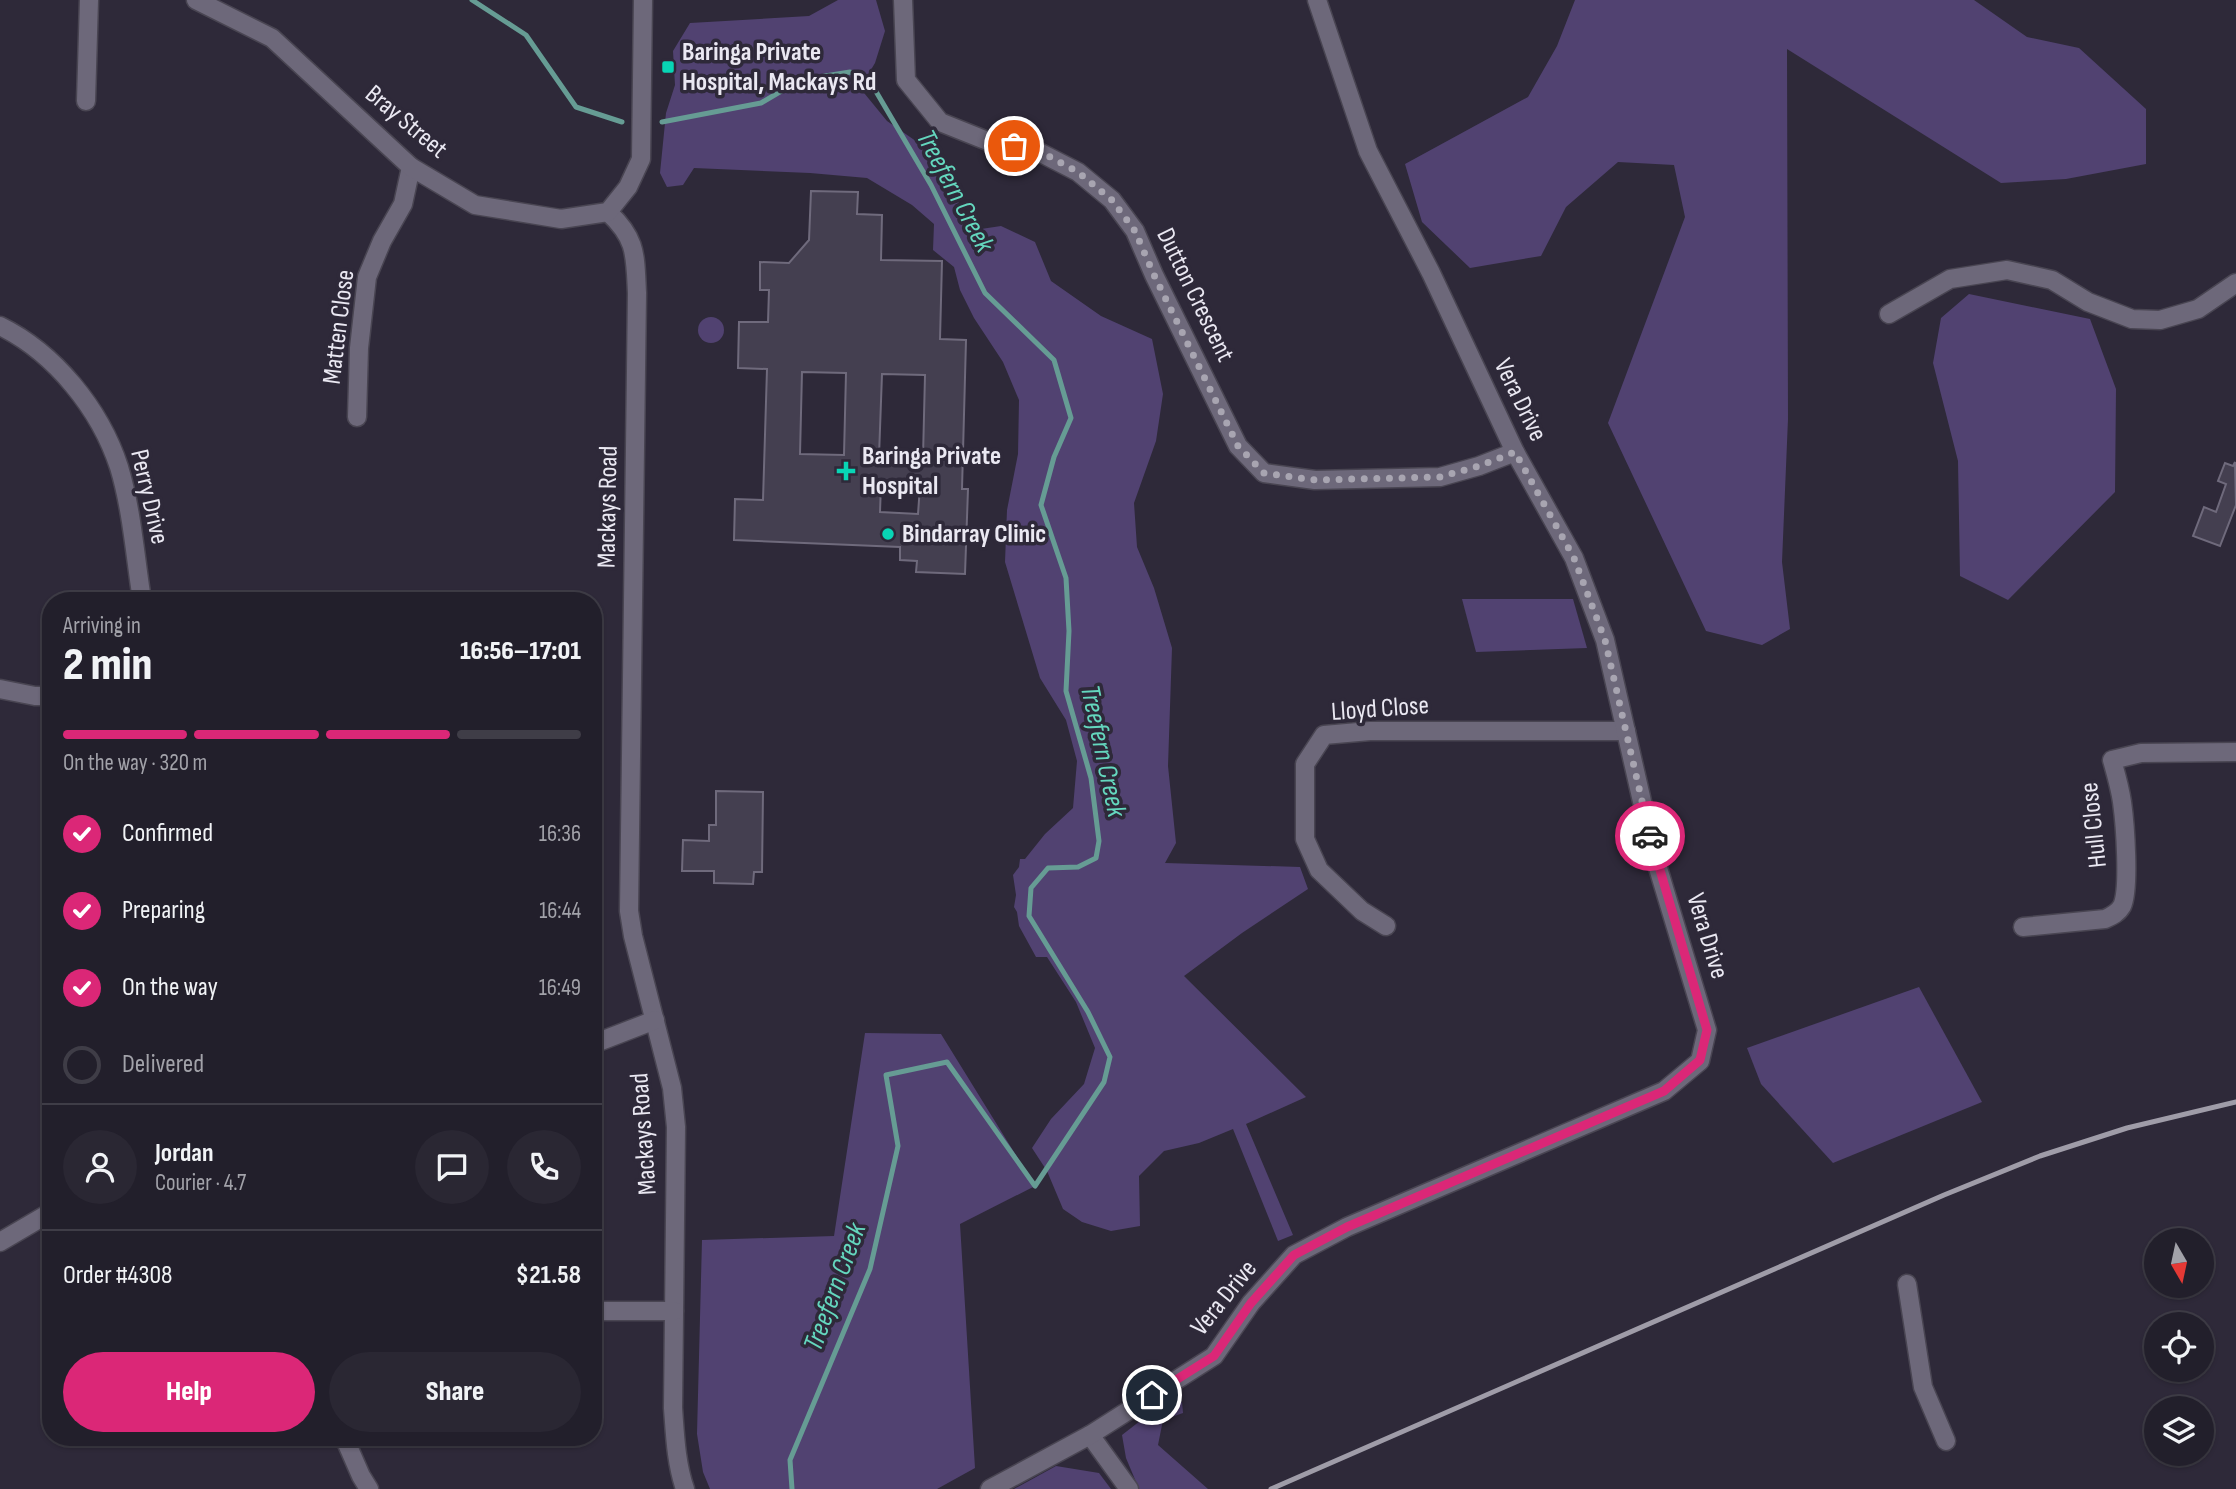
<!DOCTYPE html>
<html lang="en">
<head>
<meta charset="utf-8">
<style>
  body { margin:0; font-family:"Sofia Sans Condensed",sans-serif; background:#2a2733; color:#f1f3f6; height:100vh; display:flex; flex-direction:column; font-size:26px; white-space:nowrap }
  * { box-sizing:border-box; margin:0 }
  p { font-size:23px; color:#a2a2a9 }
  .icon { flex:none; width:38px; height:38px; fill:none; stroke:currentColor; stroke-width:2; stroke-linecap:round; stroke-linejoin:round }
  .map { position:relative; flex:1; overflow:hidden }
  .drawer { position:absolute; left:42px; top:592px; width:560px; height:854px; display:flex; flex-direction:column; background:#221f2b; border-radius:28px; box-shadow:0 2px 5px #0004,0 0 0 2px #3f3d47 }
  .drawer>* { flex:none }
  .needle { width:46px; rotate:171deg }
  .buttons { position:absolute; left:2144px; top:1228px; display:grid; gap:14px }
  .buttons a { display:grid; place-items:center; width:70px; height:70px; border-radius:50%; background:#221f2b; box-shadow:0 2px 5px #0004,0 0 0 2px #3f3d47; font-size:35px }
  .pin { position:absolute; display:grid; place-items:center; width:60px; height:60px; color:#fff; margin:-30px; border:4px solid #fff; border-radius:50%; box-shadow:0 2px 7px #0007 }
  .courier { position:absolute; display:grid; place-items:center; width:70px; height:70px; margin:-35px; border:5px solid #db2777; border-radius:50%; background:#fff; color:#222; box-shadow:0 2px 9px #0007 }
  .overview em { font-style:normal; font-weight:800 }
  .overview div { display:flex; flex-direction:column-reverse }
  .overview { display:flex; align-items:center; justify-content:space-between; height:119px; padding:0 21px }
  h1 { font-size:46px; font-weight:800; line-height:52px }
  .bar { display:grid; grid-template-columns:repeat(4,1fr); gap:10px 7px; align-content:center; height:84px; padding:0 21px }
  .bar i { height:9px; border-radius:5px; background:#3f3d47 }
  .bar .selected { background:#db2777 }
  .bar p { grid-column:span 4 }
  .line { display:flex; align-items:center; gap:18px; padding:0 21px; border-top:2px solid #3f3d47 }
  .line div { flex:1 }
  .round { display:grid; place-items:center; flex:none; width:74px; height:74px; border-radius:37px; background:#2a2733 }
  ol { padding:0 21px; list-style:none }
  li { display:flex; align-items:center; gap:21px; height:77px }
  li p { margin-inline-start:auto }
  li .icon { padding:7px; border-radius:50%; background:#db2777; color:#fff; stroke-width:4 }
  li:last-child { color:#a2a2a9 }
  li i { width:38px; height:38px; border:4px solid #3f3d47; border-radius:50% }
  .primary-button { display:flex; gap:14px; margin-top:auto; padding:14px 21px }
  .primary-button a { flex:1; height:80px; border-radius:42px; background:#db2777; color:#fff; font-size:28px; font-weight:800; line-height:80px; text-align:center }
  .primary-button a+a { background:#2a2733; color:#f1f3f6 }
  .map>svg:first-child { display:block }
  .green { fill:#514271 }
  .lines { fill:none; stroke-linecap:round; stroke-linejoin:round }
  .stream { stroke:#669c94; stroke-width:5 }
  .building { fill:#443f50; stroke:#6f6a7c; stroke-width:2; fill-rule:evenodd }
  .minor-casing { stroke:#494552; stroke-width:21 }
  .tertiary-casing { stroke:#494552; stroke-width:21 }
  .minor { stroke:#6d687a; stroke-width:18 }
  .tertiary { stroke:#6d687a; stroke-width:18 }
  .rail { stroke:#9f9ca8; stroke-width:5 }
  .done { stroke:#a8a5b1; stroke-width:7; stroke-dasharray:0 12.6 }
  .route { stroke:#db2777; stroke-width:9 }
  .poi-dot { fill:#08d5b5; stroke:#2e2939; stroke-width:2.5 }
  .labels { text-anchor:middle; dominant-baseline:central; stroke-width:7; stroke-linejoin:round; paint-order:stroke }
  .poi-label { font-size:26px; font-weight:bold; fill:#eae8f2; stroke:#2e2939; text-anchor:start }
  .street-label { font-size:26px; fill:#eae8f2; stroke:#2e2939 }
  .water-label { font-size:28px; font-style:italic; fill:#64d7be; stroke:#2e2939 }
</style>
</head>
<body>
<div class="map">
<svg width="2236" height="1489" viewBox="0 0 2236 1489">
  <rect width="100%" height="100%" fill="#2e2939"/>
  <g class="green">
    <polygon points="838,0 876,0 885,31 875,63 860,88 887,121 933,153 949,172 961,210 981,229 1001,226 1035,242 1051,281 1101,316 1152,339 1163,394 1156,441 1134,503 1137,547 1154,588 1172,648 1168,766 1176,843 1165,863 1300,867 1308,889 1242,933 1184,976 1306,1097 1246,1124 1293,1235 1278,1241 1233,1129 1199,1143 1164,1151 1139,1176 1140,1226 1111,1231 1082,1222 1063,1209 1047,1171 1032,1148 1051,1119 1084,1084 1095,1048 1076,1002 1047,957 1036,957 1019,926 1017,912 1014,907 1016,895 1013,875 1019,867 1020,859 1025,859 1045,834 1073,808 1077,761 1066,720 1040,678 1005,562 1007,510 1018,454 1019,400 1003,362 974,318 960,290 954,267 933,250 934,224 912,205 867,178 810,173 694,168 683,185 667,187 660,173 666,113 675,85 673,51 690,23 809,16"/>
    <polygon points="1575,0 1974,0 2027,37 2079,48 2146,109 2146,164 2066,179 2001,183 1787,49 1788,419 1782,562 1790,629 1762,645 1706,631 1608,423 1685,217 1674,165 1618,162 1566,207 1541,256 1470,268 1422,222 1405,164 1528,97 1557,46"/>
    <polygon points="1969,294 2090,319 2116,389 2115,492 2008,600 1960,576 1958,461 1933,363 1941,318"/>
    <circle cx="711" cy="330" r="13"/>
    <polygon points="1462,599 1573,599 1587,648 1476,652"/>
    <polygon points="1919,987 1982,1102 1833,1163 1761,1084 1747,1048"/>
    <polygon points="865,1033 941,1034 1035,1186 960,1224 975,1468 937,1489 710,1489 703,1472 697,1434 702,1240 834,1236"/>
    <polygon points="1182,1402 1183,1413 1163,1420 1158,1445 1208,1489 1139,1489 1126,1458 1122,1435 1140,1421"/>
    <polygon points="1056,1466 1099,1473 1111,1489 1014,1489"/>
  </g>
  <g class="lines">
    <g class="stream">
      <polyline points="472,0 526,35 576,107 622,122"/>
      <polyline points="662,122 761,103 800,80 850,72 871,83 931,185 985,293 1054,360 1071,418 1054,457 1041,505 1066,578 1069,631 1066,691 1091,778 1099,841 1096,858 1078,867 1048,868 1031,888 1029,916 1088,1012 1110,1057 1104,1082 1035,1186 947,1062 886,1075 898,1146 870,1269 790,1460 792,1489"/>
    </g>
  </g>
  <g class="building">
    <path d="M811 191 858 192 857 214 882 215 881 260 942 261 940 339 966 340 962 489H968L965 574 916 572 917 561 900 560V547L734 540 735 499 763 500 767 369 738 368 739 322H768L769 290H760V262L789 263 809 240ZM802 372 846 373 844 455 800 454ZM882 374 925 375 923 457 879 456ZM881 484 920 486 918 514 880 512Z"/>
    <polygon points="2235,462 2236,505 2220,546 2193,536 2204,507 2216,512 2226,484 2218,481 2225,463 2233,466"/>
    <polygon points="716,791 763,792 762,872 754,872 753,884 714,883 714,871 682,871 683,840 709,841 709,825 716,825"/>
  </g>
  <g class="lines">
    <defs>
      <g id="minor">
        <polyline points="903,0 906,80 940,122 990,142 1037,151 1078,172 1112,200 1135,231 1154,275 1238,446 1264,473 1315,480 1440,477 1479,466 1515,452"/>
        <polyline points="86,101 89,0"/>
        <path d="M608 212C637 239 635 255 637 293L629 911 633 936 672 1088 676 1127 673 1408C675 1435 676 1463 685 1489"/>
        <polyline points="1889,314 1950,279 2007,270 2052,280 2088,302 2132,319 2160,320 2198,309 2236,283"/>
        <path d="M0 326C55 353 100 409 119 467 132 510 135 556 142 600"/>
        <polyline points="357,417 359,348 367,277 382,241 403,204 411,167"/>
        <polyline points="0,689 35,696 51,696"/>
        <polyline points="1386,926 1362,911 1319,870 1305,839 1305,764 1324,735 1370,731 1626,731"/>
        <path d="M2023 927 2105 919C2112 916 2118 913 2122 906 2130 889 2125 823 2122 802 2120 788 2116 774 2112 760L2141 753 2236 752"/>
        <polyline points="593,1044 655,1020"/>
        <polyline points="0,1242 51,1212"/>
        <polyline points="1907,1284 1923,1387 1946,1441"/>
        <polyline points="593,1311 674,1311"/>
        <polyline points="1090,1435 1129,1489"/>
        <polyline points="344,1437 361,1476 369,1489"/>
        <polyline points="990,1489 1090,1435 1214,1356 1251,1303 1294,1255 1347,1227 1664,1091 1700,1061 1707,1030 1655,858 1605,640 1574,558 1515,452 1431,273 1368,151 1317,0"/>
      </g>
      <polyline id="tertiary" points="196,0 272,38 411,167 475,205 561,219 608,212 628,187 641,159 643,0"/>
    </defs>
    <use href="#minor" class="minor-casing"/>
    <use href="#tertiary" class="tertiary-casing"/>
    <use href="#minor" class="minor"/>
    <use href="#tertiary" class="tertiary"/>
    <polyline class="rail" points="1271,1489 1944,1195 2040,1156 2127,1128 2236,1102"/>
  </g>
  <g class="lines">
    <polyline class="done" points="1014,146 1037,150 1078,172 1112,200 1135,231 1154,275 1238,446 1264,473 1315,480 1440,477 1479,466 1515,452 1574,558 1605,640 1650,836"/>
    <polyline class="route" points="1152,1395 1214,1356 1251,1303 1294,1255 1347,1227 1664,1091 1700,1060 1707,1030 1650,836"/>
  </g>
  <g class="poi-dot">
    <rect x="661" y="60" width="14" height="14" rx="3.5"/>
    <path d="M842.5 460.5h7v7h7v7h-7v7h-7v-7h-7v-7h7z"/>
    <circle cx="888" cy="534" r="7"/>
  </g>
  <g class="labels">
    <g class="poi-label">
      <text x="682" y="52">Baringa Private<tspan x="682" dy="30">Hospital, Mackays Rd</tspan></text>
      <text x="862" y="456">Baringa Private<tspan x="862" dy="30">Hospital</tspan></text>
      <text x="902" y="534">Bindarray Clinic</text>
    </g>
    <g class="street-label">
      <text transform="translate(406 122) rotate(40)">Bray Street</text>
      <text transform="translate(1195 295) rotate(64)">Dutton Crescent</text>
      <text transform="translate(339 327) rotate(-83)">Matten Close</text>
      <text transform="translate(1520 400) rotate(64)">Vera Drive</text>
      <text transform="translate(149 497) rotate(77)">Perry Drive</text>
      <text transform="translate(608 507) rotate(-89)">Mackays Road</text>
      <text transform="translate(1380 709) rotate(-4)">Lloyd Close</text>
      <text transform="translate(2094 825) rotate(-96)">Hull Close</text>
      <text transform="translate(1707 936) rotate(73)">Vera Drive</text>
      <text transform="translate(644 1134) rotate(-94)">Mackays Road</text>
      <text transform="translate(1224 1298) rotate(-51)">Vera Drive</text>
    </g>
    <g class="water-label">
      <text transform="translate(955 191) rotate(62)">Treefern Creek</text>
      <text transform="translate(1103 751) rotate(78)">Treefern Creek</text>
      <text transform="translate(835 1287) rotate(-70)">Treefern Creek</text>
    </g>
  </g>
</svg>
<div class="buttons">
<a><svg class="needle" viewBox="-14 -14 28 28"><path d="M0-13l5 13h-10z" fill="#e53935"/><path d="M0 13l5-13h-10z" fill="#a2a2a9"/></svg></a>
<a><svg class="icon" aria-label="locate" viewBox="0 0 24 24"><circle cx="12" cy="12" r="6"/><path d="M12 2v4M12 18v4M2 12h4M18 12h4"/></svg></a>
<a><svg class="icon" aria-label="layers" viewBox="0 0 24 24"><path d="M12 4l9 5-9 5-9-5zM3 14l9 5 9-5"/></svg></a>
</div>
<div class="pin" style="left:1014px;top:146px;background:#ea580c"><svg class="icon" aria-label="bag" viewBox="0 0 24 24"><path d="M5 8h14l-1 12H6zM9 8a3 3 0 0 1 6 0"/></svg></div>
<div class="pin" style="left:1152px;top:1395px;background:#1f2937"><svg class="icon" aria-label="home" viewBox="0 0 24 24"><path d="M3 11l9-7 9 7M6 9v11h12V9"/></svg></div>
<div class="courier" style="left:1650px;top:836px"><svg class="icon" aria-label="car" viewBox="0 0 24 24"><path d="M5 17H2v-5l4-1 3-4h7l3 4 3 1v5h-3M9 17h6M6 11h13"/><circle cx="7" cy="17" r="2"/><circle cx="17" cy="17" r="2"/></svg></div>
<section class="drawer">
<div class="overview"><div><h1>2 min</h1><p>Arriving in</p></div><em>16:56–17:01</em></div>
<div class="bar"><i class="selected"></i><i class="selected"></i><i class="selected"></i><i></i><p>On the way · 320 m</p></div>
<ol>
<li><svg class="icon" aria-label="check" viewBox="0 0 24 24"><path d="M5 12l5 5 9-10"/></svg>Confirmed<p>16:36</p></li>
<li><svg class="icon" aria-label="check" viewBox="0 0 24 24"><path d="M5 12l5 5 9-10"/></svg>Preparing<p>16:44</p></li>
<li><svg class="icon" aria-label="check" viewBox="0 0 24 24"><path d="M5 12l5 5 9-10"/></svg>On the way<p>16:49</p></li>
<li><i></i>Delivered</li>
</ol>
<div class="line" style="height:126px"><a class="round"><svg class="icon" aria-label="person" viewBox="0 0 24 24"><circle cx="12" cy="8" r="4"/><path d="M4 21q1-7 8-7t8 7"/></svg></a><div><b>Jordan</b><p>Courier · 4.7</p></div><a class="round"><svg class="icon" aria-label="chat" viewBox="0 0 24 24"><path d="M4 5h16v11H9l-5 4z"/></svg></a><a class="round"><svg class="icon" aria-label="phone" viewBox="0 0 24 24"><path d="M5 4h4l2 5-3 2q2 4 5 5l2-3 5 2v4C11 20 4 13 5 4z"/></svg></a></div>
<div class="line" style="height:91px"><div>Order #4308</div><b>$21.58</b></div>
<div class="primary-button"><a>Help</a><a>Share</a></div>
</section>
</div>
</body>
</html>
